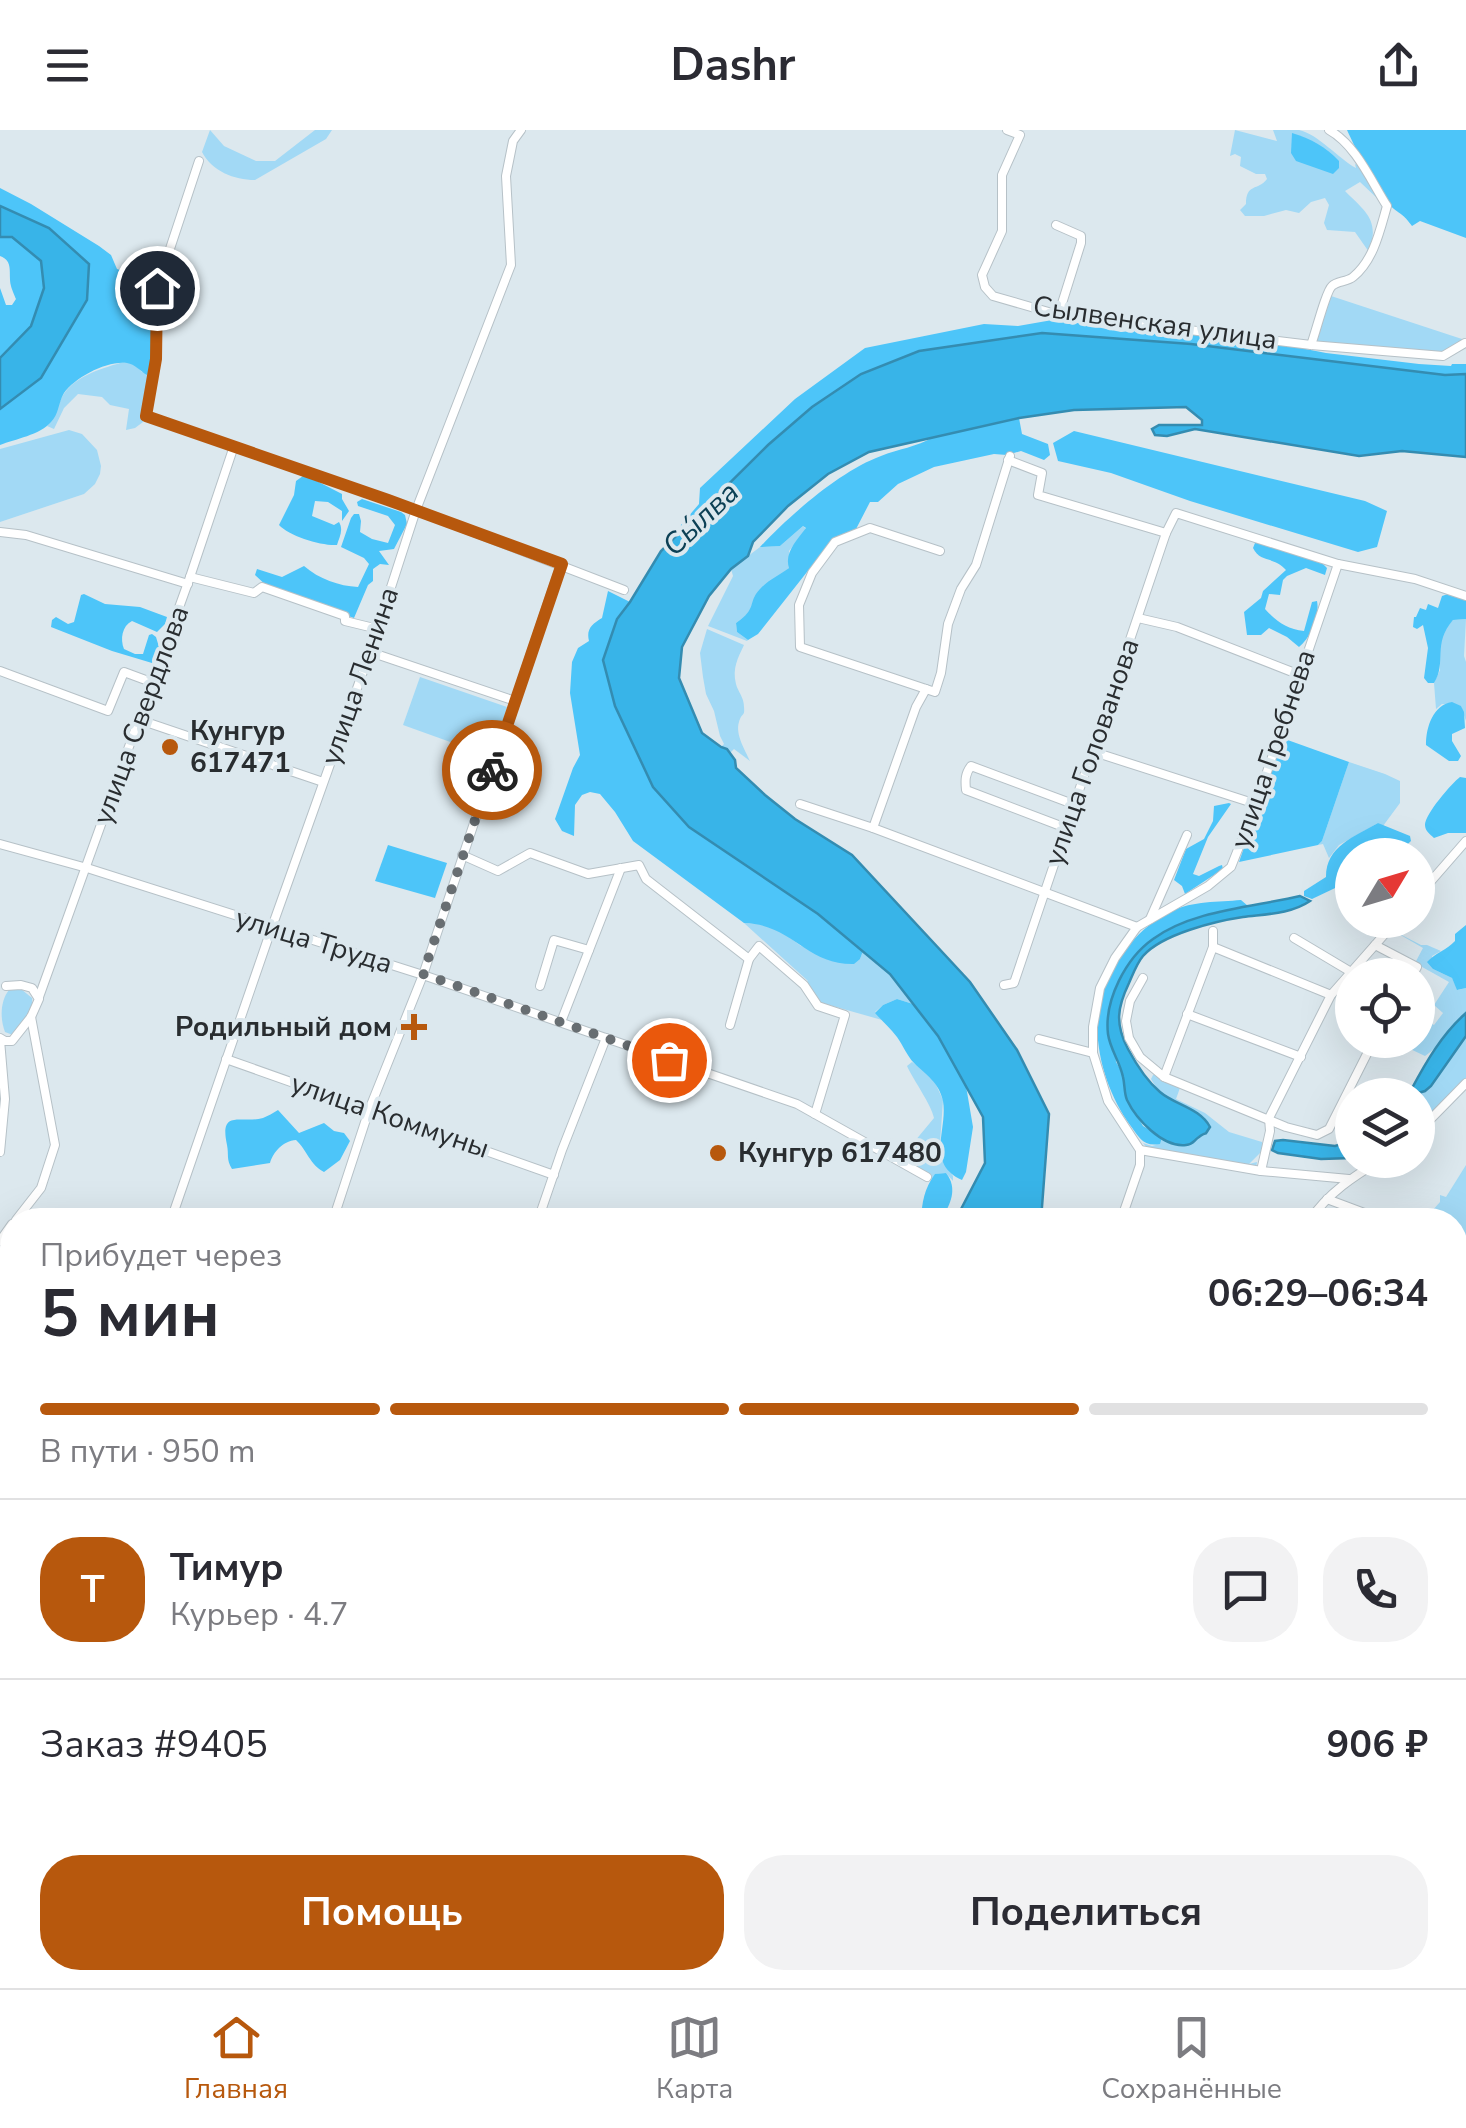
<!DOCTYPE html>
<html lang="ru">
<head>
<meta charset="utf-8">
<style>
  body { margin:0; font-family:"Nunito Sans",sans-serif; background:#f2f2f3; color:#2b2b33; height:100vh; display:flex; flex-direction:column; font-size:38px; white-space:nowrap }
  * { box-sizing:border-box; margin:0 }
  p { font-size:32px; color:#7c7c81 }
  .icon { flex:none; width:55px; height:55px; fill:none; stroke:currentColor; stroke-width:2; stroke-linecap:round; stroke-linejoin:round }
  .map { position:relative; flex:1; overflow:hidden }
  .sheet { position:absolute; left:0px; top:1078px; width:1468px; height:782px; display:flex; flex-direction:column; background:#fff; border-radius:40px 40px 0 0; box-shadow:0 10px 40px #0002 }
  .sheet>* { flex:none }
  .needle { width:65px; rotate:52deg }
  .buttons { position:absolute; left:1335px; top:708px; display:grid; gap:20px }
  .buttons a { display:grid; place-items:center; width:100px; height:100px; border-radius:50%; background:#fff; box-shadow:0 10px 40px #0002; font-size:50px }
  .pin { position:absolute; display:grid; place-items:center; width:85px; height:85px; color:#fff; margin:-42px; border:5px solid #fff; border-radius:50%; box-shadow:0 2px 10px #0007 }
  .courier { position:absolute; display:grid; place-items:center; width:100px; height:100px; margin:-50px; border:8px solid #b7580d; border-radius:50%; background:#fff; color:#222; box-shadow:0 2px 12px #0007 }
  .overview em { font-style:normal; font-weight:700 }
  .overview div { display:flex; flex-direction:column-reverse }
  .overview { display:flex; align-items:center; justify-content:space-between; height:170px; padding:0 40px }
  h1 { font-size:65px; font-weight:700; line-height:75px }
  .bar { display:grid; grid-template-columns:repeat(4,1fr); gap:15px 10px; align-content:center; height:120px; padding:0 40px }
  .bar i { height:12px; border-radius:8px; background:#e1e1e2 }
  .bar .current { background:#b7580d }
  .bar p { grid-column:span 4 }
  .line { display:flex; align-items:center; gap:25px; padding:0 40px; border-top:2px solid #e1e1e2 }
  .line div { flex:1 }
  .round { display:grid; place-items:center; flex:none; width:105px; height:105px; border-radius:40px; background:#f2f2f3 }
  .action { display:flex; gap:20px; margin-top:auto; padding:20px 40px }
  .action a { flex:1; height:115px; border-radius:40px; background:#b7580d; color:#fff; font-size:40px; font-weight:700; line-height:115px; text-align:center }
  .action a+a { background:#f2f2f3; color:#2b2b33 }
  header { display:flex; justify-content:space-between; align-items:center; height:130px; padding:0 40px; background:#fff; font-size:45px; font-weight:700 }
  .menu { display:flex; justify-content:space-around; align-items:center; height:140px; border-top:2px solid #e1e1e2; background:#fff; font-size:28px; color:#7c7c81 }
  .menu a { display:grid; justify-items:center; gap:5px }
  .menu .current { color:#b7580d }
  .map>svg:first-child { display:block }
  .green { fill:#a2d9f5 }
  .forest { fill:#4dc5f9 }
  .water { fill:#38b4e8; stroke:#348cb1; stroke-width:2.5 }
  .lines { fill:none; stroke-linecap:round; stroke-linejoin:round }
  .minor-casing { stroke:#b6c1c7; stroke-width:10 }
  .major-casing { stroke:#b6c1c7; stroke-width:12 }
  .minor { stroke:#fff; stroke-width:8 }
  .major { stroke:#fff; stroke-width:10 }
  .done { stroke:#686e72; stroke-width:10; stroke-dasharray:0 18 }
  .route { stroke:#b7580d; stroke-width:12 }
  .poi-dot { fill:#b7580d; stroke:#dce8ee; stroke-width:4 }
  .labels { text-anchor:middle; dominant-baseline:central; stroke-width:8; stroke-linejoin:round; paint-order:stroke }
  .street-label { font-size:28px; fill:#292d30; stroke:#dce8ee }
  .poi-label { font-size:28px; font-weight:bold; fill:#292d30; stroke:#dce8ee; text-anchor:start }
  .water-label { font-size:30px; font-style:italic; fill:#0c4055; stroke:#dce8ee }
</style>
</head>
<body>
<header><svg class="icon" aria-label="menu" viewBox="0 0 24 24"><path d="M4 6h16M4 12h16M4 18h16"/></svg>Dashr<svg class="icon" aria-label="share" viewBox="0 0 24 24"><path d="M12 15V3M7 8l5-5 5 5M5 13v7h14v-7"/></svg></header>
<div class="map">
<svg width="1466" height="1858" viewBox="0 0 1466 1858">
  <rect width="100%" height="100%" fill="#dce8ee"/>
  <g class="green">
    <path d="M210 0 224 16 256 31H275L315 0H332L326 9 255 50C234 50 212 41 202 22Z"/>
    <path d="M1235 0 1277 11 1273 0C1281 0 1291 0 1299 0 1318 4 1339 29 1356 38L1355 34 1359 36 1379 70 1360 52 1345 61C1366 82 1380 90 1369 122L1355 102 1327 100 1324 93 1329 75 1325 68 1311 72 1299 83 1286 80 1264 86H1245L1240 80 1246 74C1246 53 1258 61 1267 49L1265 44H1256L1240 36 1241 27 1235 24 1230 26Z"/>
    <polygon points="1328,165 1465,210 1442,225 1315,211"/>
    <path d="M120 233H133L142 242 152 241 143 292 135 298 126 300 129 279 110 275 102 267 78 264 64 278 54 299 47 296C56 287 57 277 62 267 73 247 100 239 120 233Z"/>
    <polygon points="69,300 82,304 97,320 101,336 100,344 95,354 84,364 0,392 0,319"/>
    <path d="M803 396 806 399 789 421V438L755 466C752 480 747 485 736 493L737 502 748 510 747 511 708 496 733 446 731 439 760 417 780 416Z"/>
    <polygon points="1466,489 1464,526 1466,532 1466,591 1461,576 1442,574 1436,579 1434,553 1440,540 1440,513 1444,500 1453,490"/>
    <path d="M707 499 744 515C738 528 732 538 736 554 738 562 744 567 744 577 745 587 742 582 739 592 735 604 745 620 750 631L734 619 730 623 721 617 724 614 720 606 714 581 706 564 703 547 700 523Z"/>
    <polygon points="420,547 507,577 492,627 403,595"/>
    <polygon points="1349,632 1385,644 1400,651 1400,673 1383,696 1378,693 1339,715 1329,728 1323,714 1318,715 1322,711"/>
    <polygon points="744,793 762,794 782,802 801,816 860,829 863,821 890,844 913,874 897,869 883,875 875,882 882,890 822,873 804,855 808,851"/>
    <path d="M1392 800 1421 815H1427L1441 821 1432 826 1433 839 1452 848 1458 860 1466 858V883C1451 896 1441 915 1425 926L1406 917 1411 910H1418V900L1424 890 1434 895 1443 883 1434 875 1449 852 1415 833 1423 818Z"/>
    <path d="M21 859 32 868C34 883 23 895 13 905L5 902C0 889 0 871 9 860Z"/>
    <polygon points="1466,906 1466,949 1418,999 1418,965 1411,965 1425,961 1430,956"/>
    <path d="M912 932 932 946 943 970 940 1014 942 1031 953 1046V1051L946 1043 936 1044 932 1049 900 1029 934 988C931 974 914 951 907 936Z"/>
    <path d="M1158 944 1181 955 1176 969 1205 983 1229 1002 1262 1012V1021L1249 1034 1257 1032 1256 1038 1147 1018 1143 1013 1152 1016 1159 1014 1162 1007C1184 1018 1186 1012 1206 1004L1207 991C1188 977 1162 970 1151 949L1153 945Z"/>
    <polygon points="1466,1035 1466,1239 1455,1236 1455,1090 1424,1090 1440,1072 1440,1065 1446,1067"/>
    <polygon points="0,1693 12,1697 12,1824 0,1820"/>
  </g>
  <g class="forest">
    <path d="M1347 0H1466V108L1420 91 1412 96C1404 85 1403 86 1394 79 1380 68 1355 18 1347 0Z"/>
    <path d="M1292 3C1311 9 1325 16 1339 31V38L1333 44 1296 31 1291 23Z"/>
    <path d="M0 58 31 74 99 116 111 125 117 139 132 144 149 167 144 179 146 193 153 198 152 241 147 245C140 241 135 234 127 233 108 230 75 247 64 263 58 273 59 284 51 292 40 305 15 309 0 315V279L41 248 87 170 49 98 0 76Z"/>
    <path d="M0 107H12L41 131 44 158 31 196 0 228V158L6 175H12L16 169C15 167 11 157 11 156 8 143 14 131 0 126Z"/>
    <polygon points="1058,189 1121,202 1151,199 1270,212 1326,223 1419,234 1451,236 1452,234 1466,234 1466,244 1445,245 1191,214 1042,203 919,221 768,315 680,404 681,395 699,374 700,358 795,269 865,218 984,194 1018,196"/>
    <path d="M1019 288 1022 304 1048 314 1050 325 1044 330 1021 321 1007 325 994 324 934 337 898 354 878 372H870L855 401 833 409 758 504 748 510 737 502 736 493C758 478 747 473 760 459 768 450 780 445 789 438 784 423 797 410 806 398L803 396 780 416 760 417C790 385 840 341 881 326 898 319 917 317 933 307Z"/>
    <polygon points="1074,301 1365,371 1387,381 1377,417 1358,422 1190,371 1111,343 1058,331 1053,313"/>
    <path d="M303 346 309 347 342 364V369L349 381 342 391V381L328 372 315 371 312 386 334 395 339 392C344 400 339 408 337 415 321 416 289 406 279 395L294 365 296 351Z"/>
    <path d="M362 369 401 382 405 385 407 394 394 419 379 421 389 435 380 434 373 439V451L368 455 354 488 268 457 255 445 257 439 282 447 304 436C319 449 339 456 358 457L369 434 364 428 341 417 351 388 354 384H359L361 391 360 402 372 409 388 413 395 395 388 386 358 376 357 372Z"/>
    <path d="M1255 413H1262L1322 433 1327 438 1325 445 1306 438 1287 446 1283 450 1280 465 1269 464 1265 479C1276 491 1287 499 1304 501L1312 472 1317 471C1320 486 1311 507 1299 517L1287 507 1269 498 1261 505H1247L1244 482 1261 468 1263 461 1286 440C1274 426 1260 433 1253 418Z"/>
    <path d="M608 461 630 472 617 489 689 697 793 765 863 821 860 829 854 834C806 835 792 794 744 793L633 711 615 682 600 664 590 662 582 665 575 675 574 706 562 701 555 689 573 638 580 625 570 563 572 532 578 518 589 511C586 499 592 494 602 488Z"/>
    <path d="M84 464 105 474 140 477 167 487 165 494 157 502 132 491C122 496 120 509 124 519L135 524H143L149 505 152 504 156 507 159 517 152 533 112 521 51 497 52 490 56 487 68 494 74 492 81 465Z"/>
    <path d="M1448 464 1466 469V489L1453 490C1432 514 1447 532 1434 553H1428L1424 548 1428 518 1423 495 1417 499 1413 497 1414 487H1416L1420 478 1426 480 1428 474 1438 478 1442 466Z"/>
    <path d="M1452 572 1461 576 1464 582 1465 598 1452 604V611L1461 626 1458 631H1449L1426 615C1426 597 1433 575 1452 572Z"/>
    <polygon points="1282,608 1349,632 1322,711 1318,715 1239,732"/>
    <path d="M1460 647 1466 648V703H1448L1434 708C1430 704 1425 701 1425 695 1425 684 1452 653 1460 647Z"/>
    <polygon points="1229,673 1231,674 1208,707 1193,744 1199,746 1219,736 1222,735 1223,739 1185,764 1182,756 1174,750 1186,719 1204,709 1213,691 1214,676"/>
    <path d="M1378 693 1410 706 1411 711C1395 728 1375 725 1352 725V750L1312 769 1304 766V761L1326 747C1326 716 1354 707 1378 693Z"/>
    <polygon points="388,715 447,733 435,768 375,751"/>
    <path d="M1241 770 1248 776 1219 782 1183 793 1148 812 1112 871 1116 932 1123 944 1127 968 1143 996 1162 1007 1160 1014C1143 1017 1139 1007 1130 995 1105 961 1088 904 1103 862 1114 828 1140 796 1172 781 1192 771 1219 772 1241 770Z"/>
    <path d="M1466 795V858L1457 860 1452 848 1433 839 1427 832C1435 823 1447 820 1455 811V804Z"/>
    <path d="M897 869 913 874 938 906 966 956 973 997 966 1042 962 1050C925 1033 948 1000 943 971 939 952 926 945 914 933 907 926 903 915 897 907 890 898 882 891 875 883L883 875Z"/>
    <path d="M278 980 299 1003 324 993 334 1001 344 1003 350 1011 340 1030 324 1042C310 1035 307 1020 296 1010 283 1011 273 1022 270 1033L232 1039C226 1029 229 1025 227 1015 219 978 241 994 263 988 268 986 273 983 278 980Z"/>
    <path d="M946 1043C958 1058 951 1075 940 1090H921C922 1072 924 1059 935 1044Z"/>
  </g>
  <g class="water">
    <polygon points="0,76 49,98 89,134 87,170 41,248 0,279 0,228 31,196 44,158 41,131 12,107 0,107"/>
    <polygon points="1042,203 1191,214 1445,245 1466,244 1466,327 1402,321 1359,326 1195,299 1167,306 1155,305 1152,299 1159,295 1202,295 1202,290 1186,277 1074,280 1019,288 869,322 828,344 788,376 753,412 748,426 731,439 709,466 682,517 679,548 702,603 721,617 727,619 735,630 736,638 765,665 795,689 852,725 970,852 1017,920 1049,984 1041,1090 949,1090 960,1081 985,1033 983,987 938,906 890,844 818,784 689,697 653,657 615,576 603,530 617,489 630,472 661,421 768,315 812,277 861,244 919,221"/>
    <path d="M1300 766 1310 771C1291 784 1266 784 1243 787 1216 791 1162 804 1143 826 1137 833 1133 844 1129 853 1117 878 1115 894 1128 919 1136 934 1147 951 1160 962 1175 975 1200 978 1210 997 1202 1009 1210 999 1199 1007 1193 1011 1194 1014 1186 1015 1163 1018 1136 989 1127 970 1124 963 1125 955 1123 947 1120 932 1110 919 1108 904 1104 870 1126 828 1153 809 1192 780 1254 777 1300 766Z"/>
    <path d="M1466 883V906L1431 956 1425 961 1411 965V960C1426 932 1442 904 1466 883Z"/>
    <polygon points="1283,1010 1335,1016 1352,1011 1352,1028 1321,1029 1278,1023 1272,1020 1275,1011"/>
    <polygon points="1455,1578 1466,1600 1466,1691 1462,1699 1455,1698"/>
    <polygon points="473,1848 692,1848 716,1858 496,1858"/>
  </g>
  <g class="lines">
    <defs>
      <g id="minor">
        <polyline points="1007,0 1020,5 1002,45 1002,101 982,145 985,157 993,166 1052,183 1311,215 1443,226 1465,213"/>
        <polyline points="199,31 157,158 156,229 146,286 416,380 624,460"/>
        <polyline points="1056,95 1081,106 1081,113 1059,183"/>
        <path d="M1311 215C1315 205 1326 161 1332 156 1337 151 1347 152 1353 147 1374 130 1380 100 1387 76 1371 51 1356 15 1329 0"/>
        <polyline points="1008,330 1042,343 1038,365 1166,403"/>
        <polyline points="0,402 26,405 188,454"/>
        <polyline points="940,421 870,398 835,412 812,443 799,475 800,517 935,562 941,543 948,494 961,459 976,435 1010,326"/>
        <polyline points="190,447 254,463 262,457 345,486 345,491 378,499"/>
        <polyline points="1138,488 1177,497 1300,545"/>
        <polyline points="370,522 515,571"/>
        <polyline points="0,541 108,581 124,542 151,552"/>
        <polyline points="140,590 323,652"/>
        <polyline points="1091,621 1256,674"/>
        <polyline points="800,674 873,698 1137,797"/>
        <polyline points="873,698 916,577 926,559"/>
        <path d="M1066 698 966 660C965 650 965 644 971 636L1073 674"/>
        <polyline points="0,714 87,738 423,845 797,974 927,1047"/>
        <polyline points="462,725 498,741 530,723 588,744 639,735 646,749 749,829 759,816 804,855 818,876 845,885 815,984"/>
        <polyline points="1418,766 1466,711"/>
        <polyline points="1150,789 1187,705"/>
        <polyline points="1294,808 1351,842"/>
        <polyline points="1375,815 1417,837 1413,845"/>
        <polyline points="1213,817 1331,865"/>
        <polyline points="1143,848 1130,871 1126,891 1129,908 1140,927 1164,947 1286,997 1317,1005 1329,999 1374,910"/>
        <polyline points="1004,855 1014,853 1166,403 1176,383 1338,434 1415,449 1466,466"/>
        <polyline points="540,856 554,810 589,820"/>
        <polyline points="39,867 190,447 234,316"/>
        <polyline points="1187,884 1301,927"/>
        <polyline points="561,892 621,738"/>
        <polyline points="730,895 749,829"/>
        <polyline points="0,908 5,911 12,911 31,887 39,869 32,858 21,855 6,856"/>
        <polyline points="1039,909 1093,923"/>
        <polyline points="0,910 5,969 0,1022"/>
        <polyline points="226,929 554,1045"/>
        <polyline points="1164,947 1213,817 1213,801"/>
        <polyline points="1418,1002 1466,953"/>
        <polyline points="1140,1020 1261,1041 1349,1049"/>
        <polyline points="1261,1041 1270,1001 1269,988 1331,865 1397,790"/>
        <polyline points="1327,1069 1383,1090"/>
        <polyline points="16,1090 41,1058 55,1015 31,887"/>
        <polyline points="171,1090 272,797 370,522 416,380 511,135 506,46 513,11 521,0"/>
        <polyline points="333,1090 369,980 423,845 561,434"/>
        <polyline points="538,1090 562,1020 606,908"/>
        <polyline points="1121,1090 1140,1035 1140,1020 1108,971 1093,923 1093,897 1100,858 1115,828 1137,797 1208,756 1231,737 1256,674 1338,434"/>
        <path d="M1310 1090C1328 1063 1354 1046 1381 1030"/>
        <polyline points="0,1111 12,1094"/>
        <polyline points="0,1169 12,1173"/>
        <polyline points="1455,1381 1466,1372"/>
        <polyline points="0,1412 12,1416"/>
        <polyline points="0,1685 12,1690"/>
        <polyline points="0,1821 12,1825"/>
        <polyline points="70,1848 99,1858"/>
        <polyline points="412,1848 430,1858"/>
        <polyline points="783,1848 818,1858"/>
        <polyline points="1069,1848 1099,1858"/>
        <polyline points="1257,1848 1289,1858"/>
        <polyline points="1400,1848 1420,1858"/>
        <polyline points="252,1858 256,1848"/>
        <polyline points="857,1858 861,1848"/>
        <polyline points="1053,1858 1055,1848"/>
        <polyline points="1232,1858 1235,1848"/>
        <polyline points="1421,1858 1424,1848"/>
      </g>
      <g id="major">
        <polyline points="1455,1240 1466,1242"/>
        <polyline points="0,1291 12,1295"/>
        <polyline points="0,1576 12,1540"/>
      </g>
    </defs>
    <use href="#minor" class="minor-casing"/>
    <use href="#major" class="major-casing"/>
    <use href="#minor" class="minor"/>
    <use href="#major" class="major"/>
  </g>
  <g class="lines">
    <polyline class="done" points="492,640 423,844 669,930"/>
    <polyline class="route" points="157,158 156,229 146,286 388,370 562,434 492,640"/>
  </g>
  <g class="poi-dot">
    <circle cx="170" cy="617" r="10"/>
    <path d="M409 882h10v10h10v10h-10v10h-10v-10h-10v-10h10z"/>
    <circle cx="718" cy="1023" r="10"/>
  </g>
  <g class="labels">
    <g class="street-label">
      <text transform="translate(1155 193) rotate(8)">Сылвенская улица</text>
      <text transform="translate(360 546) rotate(-71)">улица Ленина</text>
      <text transform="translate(141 585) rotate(-70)">улица Свердлова</text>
      <text transform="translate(1273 619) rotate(-71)">улица Гребнева</text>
      <text transform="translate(1092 622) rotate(-71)">улица Голованова</text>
      <text transform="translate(314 811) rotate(17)">улица Труда</text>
      <text transform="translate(390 986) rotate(19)">улица Коммуны</text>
    </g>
    <g class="poi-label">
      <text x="190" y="601">Кунгур<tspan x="190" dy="32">617471</tspan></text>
      <text x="392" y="897" text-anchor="end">Родильный дом</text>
      <text x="738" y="1023">Кунгур 617480</text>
    </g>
    <g class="water-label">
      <text transform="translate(701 389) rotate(-44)">Сы́лва</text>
    </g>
  </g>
</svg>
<div class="buttons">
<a><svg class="needle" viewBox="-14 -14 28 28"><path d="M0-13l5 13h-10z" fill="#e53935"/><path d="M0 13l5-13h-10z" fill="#7c7c81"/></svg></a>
<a><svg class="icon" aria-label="locate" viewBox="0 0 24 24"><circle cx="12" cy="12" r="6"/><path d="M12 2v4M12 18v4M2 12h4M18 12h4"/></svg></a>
<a><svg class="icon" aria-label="layers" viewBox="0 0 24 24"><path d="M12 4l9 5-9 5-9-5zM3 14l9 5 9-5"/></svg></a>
</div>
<div class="pin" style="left:669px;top:930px;background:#ea580c"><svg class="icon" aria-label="bag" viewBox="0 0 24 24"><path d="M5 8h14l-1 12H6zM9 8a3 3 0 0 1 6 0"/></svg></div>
<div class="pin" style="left:157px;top:158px;background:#1f2937"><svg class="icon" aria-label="home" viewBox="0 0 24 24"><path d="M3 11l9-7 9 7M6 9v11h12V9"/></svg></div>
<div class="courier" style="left:492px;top:640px"><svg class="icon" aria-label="bike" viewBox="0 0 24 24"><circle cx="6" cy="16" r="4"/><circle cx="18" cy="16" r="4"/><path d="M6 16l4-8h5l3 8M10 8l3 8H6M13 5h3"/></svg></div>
<section class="sheet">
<div class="overview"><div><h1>5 мин</h1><p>Прибудет через</p></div><em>06:29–06:34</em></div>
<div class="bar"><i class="current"></i><i class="current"></i><i class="current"></i><i></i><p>В пути · 950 m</p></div>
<div class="line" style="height:180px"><b class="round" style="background:#b7580d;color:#fff">Т</b><div><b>Тимур</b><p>Курьер · 4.7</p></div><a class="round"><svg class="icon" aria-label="chat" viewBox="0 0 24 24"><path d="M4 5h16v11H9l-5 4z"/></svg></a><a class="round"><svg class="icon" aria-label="phone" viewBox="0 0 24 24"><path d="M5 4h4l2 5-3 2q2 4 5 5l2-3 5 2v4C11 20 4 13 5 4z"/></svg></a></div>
<div class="line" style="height:130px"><div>Заказ #9405</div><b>906 ₽</b></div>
<div class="action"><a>Помощь</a><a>Поделиться</a></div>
</section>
</div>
<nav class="menu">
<a class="current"><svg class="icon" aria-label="home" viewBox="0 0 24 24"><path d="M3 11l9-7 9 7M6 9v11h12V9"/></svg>Главная</a>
<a><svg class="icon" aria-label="map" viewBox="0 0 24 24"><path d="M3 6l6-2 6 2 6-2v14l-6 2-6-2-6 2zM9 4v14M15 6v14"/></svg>Карта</a>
<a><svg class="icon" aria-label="saved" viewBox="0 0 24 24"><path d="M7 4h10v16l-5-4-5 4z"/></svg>Сохранённые</a>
</nav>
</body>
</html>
